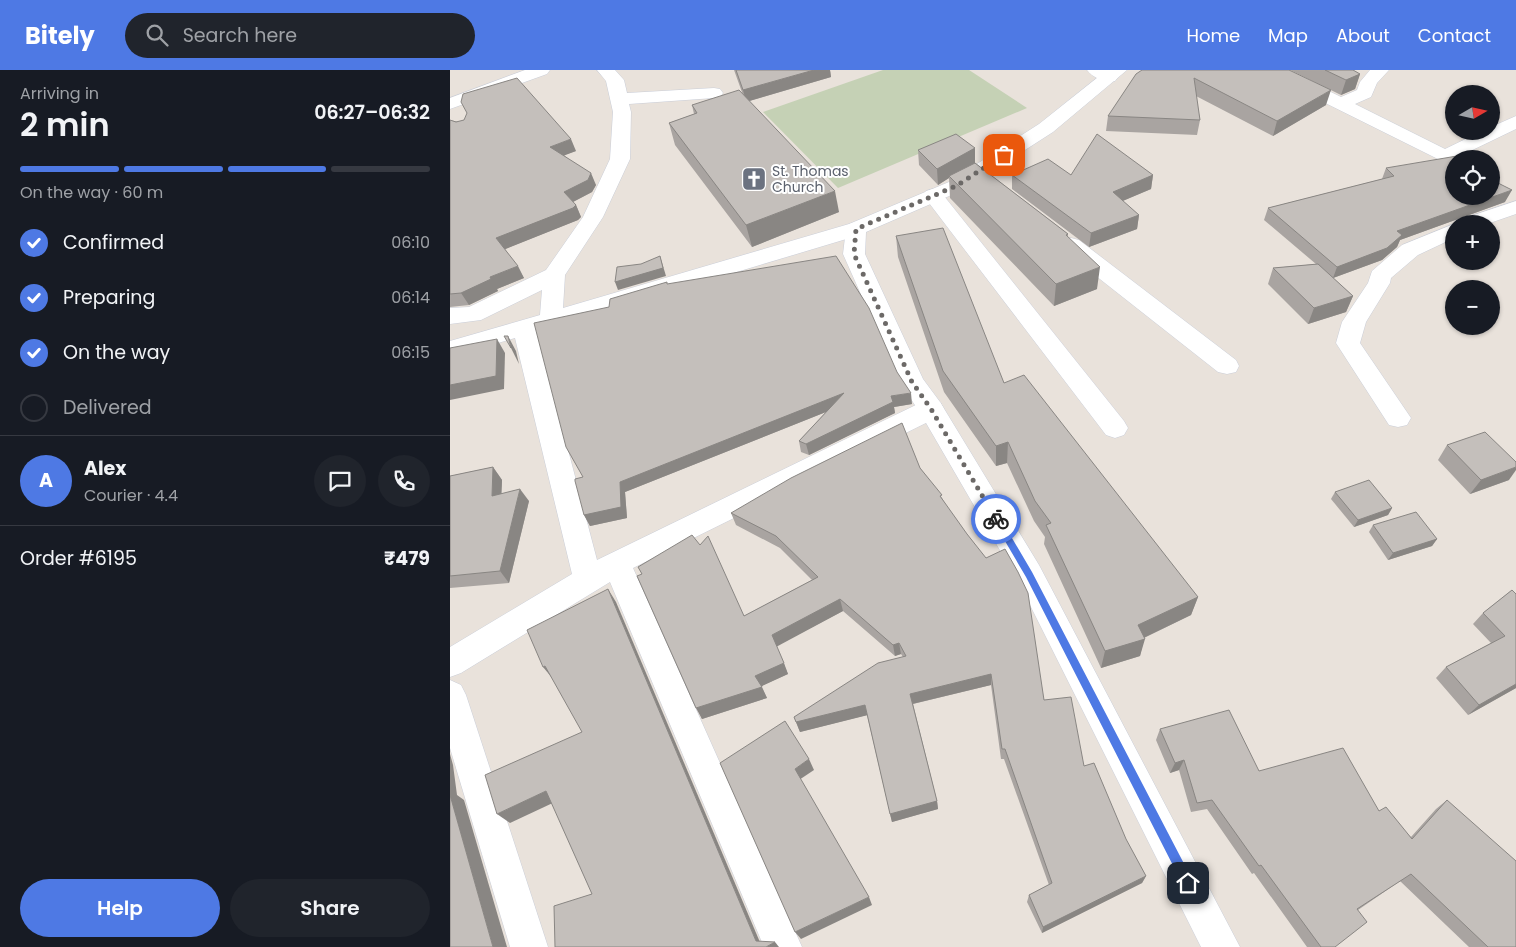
<!DOCTYPE html>
<html lang="en">
<head>
<meta charset="utf-8">
<style>
  body { margin:0; font-family:Poppins,sans-serif; background:#20242c; color:#f1f3f6; height:100vh; display:flex; flex-direction:column; font-size:19px; white-space:nowrap }
  * { box-sizing:border-box; margin:0 }
  p { font-size:16px; color:#9ea1a6 }
  .icon { flex:none; width:28px; height:28px; fill:none; stroke:currentColor; stroke-width:2; stroke-linecap:round; stroke-linejoin:round }
  .map { position:relative; flex:1; overflow:hidden }
  .details { display:flex; flex-direction:column; background:#171b24; width:450px }
  .details>* { flex:none }
  .needle { width:32px; rotate:81deg }
  .buttons { position:absolute; left:995px; top:15px; display:grid; gap:10px }
  .buttons a { display:grid; place-items:center; width:55px; height:55px; border-radius:50%; background:#171b24; box-shadow:0 1px 4px #0004; font-size:25px }
  .pin { position:absolute; display:grid; place-items:center; width:42px; height:42px; color:#fff; margin:-21px; border-radius:10px; box-shadow:0 2px 8px #0006 }
  .courier { position:absolute; display:grid; place-items:center; width:50px; height:50px; margin:-25px; border:4px solid #4e79e4; border-radius:50%; background:#fff; color:#222; box-shadow:0 1px 6px #0007 }
  .summary em { font-style:normal; font-weight:600 }
  .summary div { display:flex; flex-direction:column-reverse }
  .summary { display:flex; align-items:center; justify-content:space-between; height:85px; padding:0 20px }
  h1 { font-size:32px; font-weight:600; line-height:38px }
  .bar { display:grid; grid-template-columns:repeat(4,1fr); gap:8px 5px; align-content:center; height:60px; padding:0 20px }
  .bar i { height:6px; border-radius:4px; background:#363941 }
  .bar .selected { background:#4e79e4 }
  .bar p { grid-column:span 4 }
  .line { display:flex; align-items:center; gap:12px; padding:0 20px; border-top:1px solid #363941 }
  .line div { flex:1 }
  .round { display:grid; place-items:center; flex:none; width:52px; height:52px; border-radius:26px; background:#20242c }
  ol { padding:0 20px; list-style:none }
  li { display:flex; align-items:center; gap:15px; height:55px }
  li p { margin-inline-start:auto }
  li .icon { padding:5px; border-radius:50%; background:#4e79e4; color:#fff; stroke-width:4 }
  li:last-child { color:#9ea1a6 }
  li i { width:28px; height:28px; border:2px solid #363941; border-radius:50% }
  .primary-button { display:flex; gap:10px; margin-top:auto; padding:10px 20px }
  .primary-button a { flex:1; height:58px; border-radius:30px; background:#4e79e4; color:#fff; font-size:20px; font-weight:600; line-height:58px; text-align:center }
  .primary-button a+a { background:#20242c; color:#f1f3f6 }
  header { display:flex; align-items:center; gap:30px; box-sizing:border-box; height:70px; padding:0 25px; background:#4e79e4; color:#fff }
  header strong { font-size:24px }
  nav { display:flex; gap:28px; margin-inline-start:auto; font-size:18px }
  .search { width:350px; height:45px; background:#20242c; display:flex; align-items:center; gap:12px; box-sizing:border-box; padding:0 18px; border-radius:28px; color:#9ea1a6; font-size:19px }
  main { display:flex; flex:1; min-height:0 }
  .map>svg:first-child { display:block }
  .cemetery { fill:#c5d1b5 }
  .lines { fill:none; stroke-linecap:round; stroke-linejoin:round }
  .street-casing { stroke:#caced8; stroke-width:1 }
  .secondary-casing { stroke:#caced8; stroke-width:1 }
  .street { fill:#fff; fill-rule:evenodd }
  .secondary { fill:#fff; fill-rule:evenodd }
  .wall { fill:#a9a4a1 }
  .shaded-wall { fill:#898683 }
  .building { fill:#c4bfbb; stroke:#898683 }
  .route { fill:#4e79e4 }
  .done { stroke:#6c6967; stroke-width:5; stroke-dasharray:0 9 }
  .labels { text-anchor:middle; dominant-baseline:central; stroke-width:4; stroke-linejoin:round; paint-order:stroke }
  .far-worship-label { font-size:14px; fill:#5b616d; stroke:#fff; text-anchor:start }
</style>
</head>
<body>
<header>
<strong>Bitely</strong>
<div class="search"><svg class="icon" aria-label="search" viewBox="0 0 24 24"><circle cx="10" cy="10" r="6"/><path d="M15 15l6 6"/></svg>Search here</div>
<nav><a>Home</a><a>Map</a><a>About</a><a>Contact</a></nav>
</header>
<main>
<section class="details">
<div class="summary"><div><h1>2 min</h1><p>Arriving in</p></div><em>06:27–06:32</em></div>
<div class="bar"><i class="selected"></i><i class="selected"></i><i class="selected"></i><i></i><p>On the way · 60 m</p></div>
<ol>
<li><svg class="icon" aria-label="check" viewBox="0 0 24 24"><path d="M5 12l5 5 9-10"/></svg>Confirmed<p>06:10</p></li>
<li><svg class="icon" aria-label="check" viewBox="0 0 24 24"><path d="M5 12l5 5 9-10"/></svg>Preparing<p>06:14</p></li>
<li><svg class="icon" aria-label="check" viewBox="0 0 24 24"><path d="M5 12l5 5 9-10"/></svg>On the way<p>06:15</p></li>
<li><i></i>Delivered</li>
</ol>
<div class="line" style="height:90px"><b class="round" style="background:#4e79e4;color:#fff">A</b><div><b>Alex</b><p>Courier · 4.4</p></div><a class="round"><svg class="icon" aria-label="chat" viewBox="0 0 24 24"><path d="M4 5h16v11H9l-5 4z"/></svg></a><a class="round"><svg class="icon" aria-label="phone" viewBox="0 0 24 24"><path d="M5 4h4l2 5-3 2q2 4 5 5l2-3 5 2v4C11 20 4 13 5 4z"/></svg></a></div>
<div class="line" style="height:65px"><div>Order #6195</div><b>₹479</b></div>
<div class="primary-button"><a>Help</a><a>Share</a></div>
</section>
<div class="map">
<svg width="1066" height="877" viewBox="0 0 1066 877">
  <rect width="100%" height="100%" fill="#e9e2db"/>
  <polygon class="cemetery" points="433,0 519,0 577,38 388,118 313,42"/>
  <g class="lines">
    <defs>
      <g id="street">
        <polygon points="75,0 100,0 97,4 0,39 0,28"/>
        <polygon points="147,0 165,0 174,10 177,23 264,18 270,19 273,23 270,27 264,28 179,34 181,42 180,89 153,147 115,205 113,238 399,154 406,153 413,154 416,159 413,164 87,262 147,490 472,332 481,330 490,332 494,339 490,346 183,498 352,877 314,877 160,512 11,603 0,607 0,577 122,504 65,268 0,287 0,271 90,245 92,220 31,250 0,254 0,238 19,237 96,200 133,147 160,89 163,42 156,11"/>
        <path d="M637 0H659L668 7 665 11C655 13 643 8 637 0Z"/>
        <polygon points="814,0 836,0 891,27 907,20 910,12 920,0 939,0 927,13 921,27 905,34 995,79 1032,61 1041,61 1041,57 1066,46 1066,59 1010,86 1012,89 1004,89 1004,97 817,4"/>
        <polygon points="483,119 490,121 674,351 678,358 674,365 665,368 656,365 476,129 473,125 476,121"/>
        <polygon points="1066,131 1066,144 1037,154 1006,154 1009,150"/>
        <polygon points="1004,154 1004,168 968,185 941,208 940,213 916,252 910,273 961,348 957,355 948,357 939,355 886,273 892,252 918,213 922,201 952,175"/>
        <polygon points="621,168 629,170 786,290 789,296 786,302 777,304 768,302 613,180 610,175 613,170"/>
        <polygon points="0,610 11,615 16,625 98,877 60,877 0,678"/>
      </g>
      <polygon id="secondary" points="657,0 677,0 603,62 513,120 416,162 415,184 473,309 490,332 589,495 790,877 751,877 569,513 472,346 450,312 393,184 396,159 399,154 499,112 589,54"/>
    </defs>
    <use href="#street" class="street-casing"/>
    <use href="#secondary" class="secondary-casing"/>
    <use href="#street" class="street"/>
    <use href="#secondary" class="secondary"/>
  </g>
  <g class="wall">
    <polygon points="284,0 380,0 381,7 299,31 389,142 302,177 225,75 219,53 244,44 242,35 293,25"/>
    <polygon points="692,0 839,0 876,35 823,66 746,26 750,50 747,65 656,61 658,46"/>
    <polygon points="840,0 903,0 910,4 905,19 891,25"/>
    <polygon points="0,50 126,81 114,85 146,115 142,122 123,132 126,135 131,147 128,150 55,179 74,208 47,219 48,221 19,235 0,237"/>
    <polygon points="525,78 525,93 618,164 618,167 647,219 604,236 500,128 499,108 488,115 469,95 468,80"/>
    <polygon points="936,98 1046,112 1055,132 950,170 947,177 932,190 883,208 903,226 896,242 858,254 818,214 823,198 866,194 814,150 818,138 932,109"/>
    <polygon points="562,105 703,105 701,119 672,131 689,145 687,159 639,177 562,119"/>
    <polygon points="446,166 554,313 748,527 741,545 694,568 690,586 651,598 594,474 595,467 584,451 557,393 546,396 494,322 448,187"/>
    <polygon points="218,214 462,334 444,337 445,343 359,385 351,382 349,371 376,342 175,422 177,448 140,456 134,445 159,237"/>
    <polygon points="997,375 1059,410 1020,424 988,390"/>
    <polygon points="43,397 52,410 51,423 79,431 59,513 0,518 0,406"/>
    <polygon points="470,398 492,428 594,630 634,696 696,806 692,813 592,863 577,832 579,825 599,815 554,689 551,689 541,615 463,634 487,731 488,739 442,752 417,645 350,662 344,647 453,587 451,584 445,586 393,541 326,576 338,604 311,616 317,628 252,649 192,504 188,497 294,546 362,510 330,478 286,455 281,443"/>
    <polygon points="885,422 942,438 938,445 904,457 881,429"/>
    <polygon points="923,455 987,469 982,476 938,490 919,462"/>
    <polygon points="1062,520 1066,618 1018,645 986,608 996,597 1041,573 1023,554 1033,543"/>
    <polygon points="710,659 809,701 929,741 961,767 986,739 997,730 1066,877 1019,877 950,811 908,840 885,877 857,877 804,803 802,804 757,739 741,742 729,700 720,703 706,670"/>
  </g>
  <g class="shaded-wall">
    <polygon points="364,0 380,0 381,7 296,32 293,20"/>
    <polygon points="910,4 905,19 891,25 896,10"/>
    <polygon points="881,20 876,35 823,66 827,51"/>
    <polygon points="121,69 126,81 105,89 100,77"/>
    <polygon points="525,78 525,93 499,106 499,108 488,115 487,99"/>
    <polygon points="141,103 146,115 142,122 119,134 114,122"/>
    <polygon points="703,105 701,119 661,136 663,122"/>
    <polygon points="1062,120 1055,132 950,170 947,177 932,190 883,208 887,197 947,161"/>
    <polygon points="385,121 389,142 302,177 296,155"/>
    <polygon points="126,135 131,147 128,150 53,180 46,168"/>
    <polygon points="689,145 687,159 639,177 641,163"/>
    <polygon points="210,186 216,206 168,220 165,212"/>
    <polygon points="68,196 74,208 47,219 48,221 19,235 11,223 40,207"/>
    <polygon points="650,197 647,219 604,236 606,214"/>
    <polygon points="903,226 896,242 858,254 864,238"/>
    <polygon points="58,266 66,281 69,294 61,278"/>
    <polygon points="47,269 55,283 54,319 0,330 0,315"/>
    <polygon points="394,323 396,334 175,422 177,448 140,456 134,445 170,412"/>
    <polygon points="461,323 462,334 444,337 445,343 359,385 356,374 441,326"/>
    <polygon points="558,372 557,393 546,396 546,376"/>
    <polygon points="43,397 52,410 51,438 42,426"/>
    <polygon points="1066,397 1066,400 1059,410 1020,424 1031,410"/>
    <polygon points="70,419 79,431 59,513 50,501"/>
    <polygon points="942,438 938,445 904,457 908,450"/>
    <polygon points="987,469 982,476 938,490 943,483"/>
    <polygon points="158,519 166,532 312,877 306,871"/>
    <polygon points="748,527 741,545 687,571 695,569 690,586 651,598 655,581 688,555"/>
    <polygon points="390,529 393,541 326,577 322,565"/>
    <polygon points="449,573 451,584 445,586 443,575"/>
    <polygon points="334,593 338,604 310,617 305,606"/>
    <polygon points="95,596 103,609 93,597"/>
    <polygon points="541,604 541,615 462,634 460,624"/>
    <polygon points="1066,614 1066,618 1018,645 1029,635"/>
    <polygon points="312,617 317,628 252,649 246,638"/>
    <polygon points="415,635 418,645 350,662 346,652"/>
    <polygon points="0,684 3,695 7,725 14,730 57,877 43,877 0,726"/>
    <polygon points="359,689 364,700 349,710 345,699"/>
    <polygon points="734,690 729,700 720,703 725,693"/>
    <polygon points="96,721 107,731 60,753 47,744"/>
    <polygon points="487,731 488,739 442,752 440,744"/>
    <polygon points="696,806 692,813 592,863 593,857"/>
    <polygon points="419,827 422,835 351,869 345,862"/>
    <polygon points="325,872 329,877 316,877"/>
  </g>
  <g class="building">
    <polygon points="286,0 364,0 293,20"/>
    <polygon points="692,0 839,0 881,20 827,51 744,8 750,50 658,46 686,4"/>
    <polygon points="875,0 903,0 910,4 896,10"/>
    <polygon points="67,8 121,69 100,77 141,103 138,110 114,122 126,135 123,138 46,168 68,196 40,207 41,209 11,223 0,224 0,50 6,52 14,50 17,43 11,32 13,24"/>
    <polygon points="289,20 385,121 296,155 219,53 247,43 242,35"/>
    <polygon points="506,64 525,78 487,99 468,80"/>
    <polygon points="647,64 703,105 663,122 689,145 641,163 562,105 598,89 621,105"/>
    <polygon points="1007,86 1013,89 1004,89 1004,126 1041,126 1041,98 1045,100 1046,112 1062,120 947,161 952,165 937,178 887,197 818,138 944,106 936,98"/>
    <polygon points="525,93 618,164 616,165 650,197 606,214 499,106"/>
    <polygon points="493,158 554,313 574,305 748,527 688,555 695,569 655,581 596,455 601,453 585,431 558,372 546,376 493,301 446,166"/>
    <polygon points="210,186 213,198 165,212 167,197 191,194"/>
    <polygon points="386,186 419,238 447,302 461,323 441,326 443,332 356,374 349,371 394,323 170,412 171,437 134,445 125,411 125,409 133,407 116,377 84,253 159,237 160,229 217,212 217,214"/>
    <polygon points="868,194 903,226 864,238 823,198"/>
    <polygon points="54,266 58,266 61,278"/>
    <polygon points="47,269 46,306 0,315 0,278"/>
    <polygon points="452,353 470,398 492,425 490,426 517,464 536,488 555,479 568,502 578,523 594,630 621,627 634,696 644,693 676,769 696,806 593,857 579,825 602,813 555,679 552,679 541,604 460,624 487,731 440,744 415,635 346,652 344,647 428,593 456,586 449,573 443,575 390,529 322,565 334,593 305,606 312,617 246,638 187,506 192,504 188,497 242,465 250,475 258,466 294,546 368,507 326,466 281,443 341,408"/>
    <polygon points="1035,362 1066,392 1066,397 1031,410 997,375"/>
    <polygon points="43,397 42,426 70,419 50,501 0,506 0,406"/>
    <polygon points="919,410 942,438 908,450 885,422"/>
    <polygon points="966,442 987,469 943,483 923,455"/>
    <polygon points="158,519 306,871 325,872 316,877 105,877 104,836 142,824 96,721 47,744 35,705 132,662 95,596 93,597 77,560"/>
    <polygon points="1062,520 1066,524 1066,614 1029,635 996,597 1055,566 1033,543"/>
    <polygon points="779,640 809,701 893,678 929,741 936,737 962,769 997,730 1066,791 1066,877 1038,877 961,804 907,839 917,852 885,877 871,877 811,795 809,796 762,730 747,733 734,690 725,693 710,659"/>
    <polygon points="335,651 359,689 345,699 419,827 345,862 270,693"/>
    <polygon points="0,725 43,877 0,877"/>
  </g>
  <polygon class="route" points="546,445 549,446 582,502 742,809 743,813 742,817 738,818 734,817 576,507 542,449"/>
  <g class="lines">
    <polyline class="done" points="546,449 481,339 462,312 404,184 406,159 506,116 554,85"/>
  </g>
  <defs>
    <symbol id="church-square" viewBox="-11 -11 22 22"><rect x="-9" y="-9" width="18" height="18" rx="4" fill="#6b7280" stroke="#fff"/><path d="M-1.2-6h2.4v3.5h3.3v2.4h-3.3V6h-2.4V-.1h-3.3v-2.4h3.3Z" fill="#fff"/></symbol>
  </defs>
  <g fill-rule="evenodd">
    <use href="#church-square" x="290" y="95" width="28" height="28"/>
  </g>
  <g class="labels">
    <g class="far-worship-label">
      <text x="322" y="101">St. Thomas<tspan x="322" dy="16">Church</tspan></text>
    </g>
  </g>
</svg>
<div class="buttons">
<a><svg class="needle" viewBox="-14 -14 28 28"><path d="M0-13l5 13h-10z" fill="#e53935"/><path d="M0 13l5-13h-10z" fill="#9ea1a6"/></svg></a>
<a><svg class="icon" aria-label="locate" viewBox="0 0 24 24"><circle cx="12" cy="12" r="6"/><path d="M12 2v4M12 18v4M2 12h4M18 12h4"/></svg></a>
<a>+</a>
<a>−</a>
</div>
<div class="pin" style="left:554px;top:85px;background:#ea580c"><svg class="icon" aria-label="bag" viewBox="0 0 24 24"><path d="M5 8h14l-1 12H6zM9 8a3 3 0 0 1 6 0"/></svg></div>
<div class="pin" style="left:738px;top:813px;background:#1f2937"><svg class="icon" aria-label="home" viewBox="0 0 24 24"><path d="M3 11l9-7 9 7M6 9v11h12V9"/></svg></div>
<div class="courier" style="left:546px;top:449px"><svg class="icon" aria-label="bike" viewBox="0 0 24 24"><circle cx="6" cy="16" r="4"/><circle cx="18" cy="16" r="4"/><path d="M6 16l4-8h5l3 8M10 8l3 8H6M13 5h3"/></svg></div>
</div>
</main>
</body>
</html>
